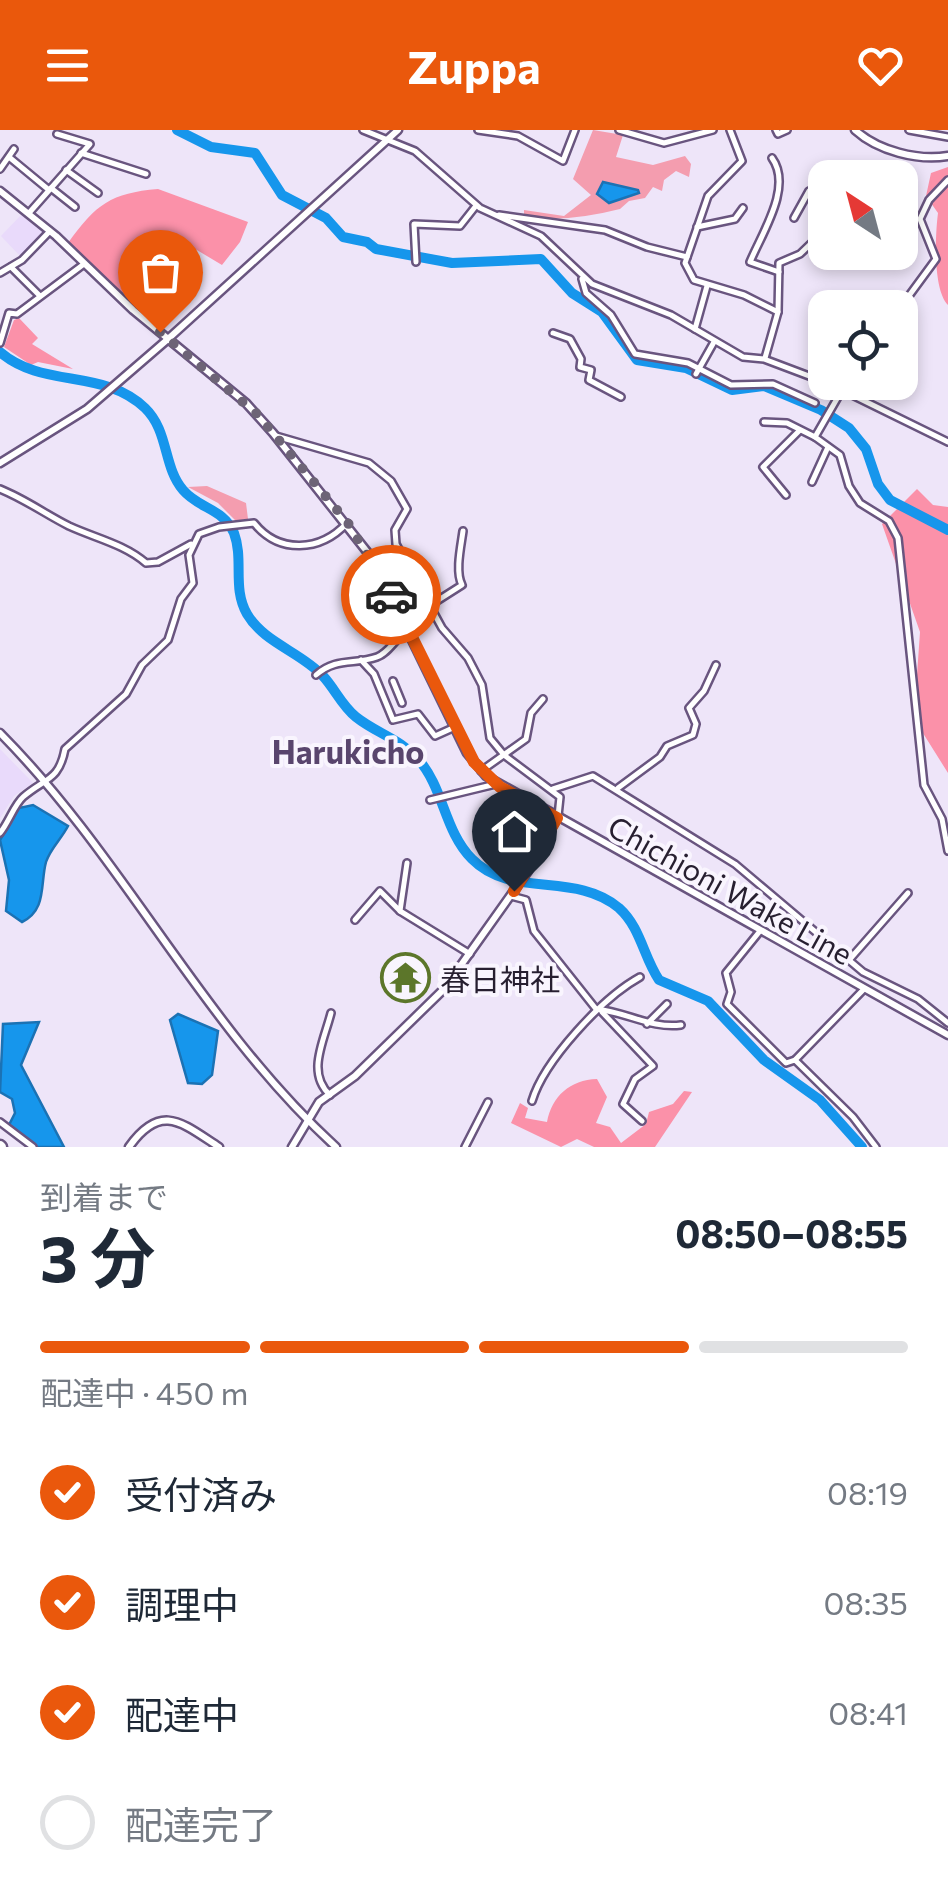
<!DOCTYPE html>
<html lang="ja">
<head>
<meta charset="utf-8">
<style>
  body { margin:0; font-family:Commissioner,"Noto Sans JP",sans-serif; background:#f6f6f7; color:#1f2937; height:100vh; display:flex; flex-direction:column; font-size:38px; white-space:nowrap }
  * { box-sizing:border-box; margin:0 }
  p { font-size:32px; color:#747a83 }
  .icon { flex:none; width:55px; height:55px; fill:none; stroke:currentColor; stroke-width:2; stroke-linecap:round; stroke-linejoin:round }
  .map { position:relative; height:1017px; overflow:hidden }
  .details { display:flex; flex-direction:column; background:#fff; flex:1 }
  .details>* { flex:none }
  .needle { width:65px; rotate:324deg }
  .controls { position:absolute; left:808px; top:30px; display:grid; gap:20px }
  .controls a { display:grid; place-items:center; width:110px; height:110px; border-radius:20px; background:#fff; box-shadow:0 5px 15px #0003; font-size:50px }
  .pin { position:absolute; display:grid; place-items:center; width:85px; height:85px; color:#fff; margin:-102px -42px; border-radius:50% 50% 50% 0; rotate:-45deg; box-shadow:0 0 10px #0007 }
  .pin .icon { rotate:45deg }
  .courier { position:absolute; display:grid; place-items:center; width:100px; height:100px; margin:-50px; border:8px solid #ea580c; border-radius:50%; background:#fff; color:#222; box-shadow:0 2px 12px #0007 }
  .summary em { font-style:normal; font-weight:700 }
  .summary div { display:flex; flex-direction:column-reverse }
  .summary { display:flex; align-items:center; justify-content:space-between; height:170px; padding:0 40px }
  h1 { font-size:65px; font-weight:700; line-height:75px }
  .bar { display:grid; grid-template-columns:repeat(4,1fr); gap:15px 10px; align-content:center; height:120px; padding:0 40px }
  .bar i { height:12px; border-radius:8px; background:#e0e1e3 }
  .bar .selected { background:#ea580c }
  .bar p { grid-column:span 4 }
  ol { padding:0 40px; list-style:none }
  li { display:flex; align-items:center; gap:30px; height:110px }
  li p { margin-inline-start:auto }
  li .icon { padding:10px; border-radius:50%; background:#ea580c; color:#fff; stroke-width:4 }
  li:last-child { color:#747a83 }
  li i { width:55px; height:55px; border:5px solid #e0e1e3; border-radius:50% }
  header { display:flex; justify-content:space-between; align-items:center; height:130px; padding:0 40px; background:#ea580c; color:#fff; font-size:45px; font-weight:700 }
  .map>svg:first-child { display:block }
  .built { fill:#e9dafb }
  .green { fill:#f49daf }
  .forest { fill:#fb91a9 }
  .water { fill:#1696ec; stroke:#1b72b4; stroke-width:2.5 }
  .lines { fill:none; stroke-linecap:round; stroke-linejoin:round }
  .river { stroke:#1696ec; stroke-width:10 }
  .minor-casing { stroke:#69557f; stroke-width:10 }
  .tertiary-casing { stroke:#69557f; stroke-width:11 }
  .secondary-casing { stroke:#69557f; stroke-width:11 }
  .motorway-casing { stroke:#69557f; stroke-width:15 }
  .minor { stroke:#fff; stroke-width:5 }
  .tertiary { stroke:#fff; stroke-width:6 }
  .secondary { stroke:#fff; stroke-width:6 }
  .motorway { stroke:#fff; stroke-width:10 }
  .done { stroke:#6d6476; stroke-width:10; stroke-dasharray:0 18 }
  .route { stroke:#ea580c; stroke-width:12 }
  .labels { text-anchor:middle; dominant-baseline:central; stroke-width:8; stroke-linejoin:round; paint-order:stroke }
  .street-label { font-size:30px; fill:#271f30; stroke:#f9f5fe }
  .poi-label { font-size:30px; fill:#271f30; stroke:#f9f5fe; text-anchor:start }
  .neighbourhood-label { font-size:32px; font-weight:bold; fill:#59456d; stroke:#f9f5fe }
</style>
</head>
<body>
<header><svg class="icon" aria-label="menu" viewBox="0 0 24 24"><path d="M4 6h16M4 12h16M4 18h16"/></svg>Zuppa<svg class="icon" aria-label="heart" viewBox="0 0 24 24"><path d="M12 20l-8-8c-3-5 5-10 8-4 3-6 11-1 8 4z"/></svg></header>
<div class="map">
<svg width="948" height="1017" viewBox="0 0 948 1017">
  <rect width="100%" height="100%" fill="#eee5f9"/>
  <g class="built">
    <polygon points="24,82 46,101 22,128 1,106"/>
    <polygon points="0,619 33,653 14,666 0,688"/>
  </g>
  <g class="green">
    <path d="M593 0 623 5 616 27 653 35 685 26 691 34 689 47 676 41 664 50 662 61 653 57 645 68 629 71 620 79C588 87 558 91 524 87V80L564 86 591 65 573 49Z"/>
    <polygon points="207,356 246,373 248,389 236,391 218,373 188,357"/>
  </g>
  <g class="forest">
    <path d="M948 37V175C933 160 935 106 938 83L926 66 931 43Z"/>
    <path d="M158 59 248 92 240 112 222 135 165 101 158 104 172 128 165 151 141 163H121L68 113C96 74 111 63 158 59Z"/>
    <polygon points="19,188 38,208 32,214 73,239 38,232 31,235 4,217 14,190"/>
    <polygon points="917,359 933,375 948,377 948,643 921,600 916,559 920,502 882,394"/>
    <path d="M597 949 607 967 596 993 610 997 621 1013 646 994 649 982 673 974 684 961 692 962 655 1017H594L577 1009 561 1017 511 993 520 973 528 978 525 988 547 992C552 966 570 950 597 949Z"/>
  </g>
  <g class="water">
    <polygon points="603,52 638,60 639,63 609,73 597,64"/>
    <path d="M33 675 68 696C62 708 50 719 46 732 40 754 47 780 22 792L6 781 9 750 0 710 19 678Z"/>
    <polygon points="178,884 218,901 212,945 202,954 188,953 170,890"/>
    <polygon points="39,892 21,935 64,1017 37,1017 9,995 15,983 12,969 0,962 3,894"/>
  </g>
  <g class="lines">
    <g class="river">
      <polyline points="177,0 211,17 255,23 282,65 326,88 343,107 367,112 376,119 452,133 541,129 572,163 602,182 637,230 686,238 732,260 764,256 821,280 849,298 866,319 878,354 890,370 948,400"/>
      <path d="M0 222C43 259 103 238 145 278 169 301 163 337 183 360 199 379 223 378 234 403 244 430 232 458 247 484 264 513 301 522 323 546 335 559 342 576 356 587 376 603 400 609 418 629 444 658 444 701 472 729 511 769 575 741 619 778 641 798 643 826 659 850L708 871 764 930 820 970 862 1017"/>
    </g>
    <defs>
      <g id="minor">
        <polyline points="363,0 415,21 480,78 541,106 592,154 671,185 743,227 764,229 825,252"/>
        <polyline points="478,0 518,6 563,31 575,0"/>
        <polyline points="619,0 664,13 713,0"/>
        <polyline points="730,0 742,31 708,66 685,133 694,150 744,165 778,182 765,228"/>
        <polyline points="776,0 778,4 787,0"/>
        <polyline points="909,0 948,7"/>
        <polyline points="81,23 146,44"/>
        <polyline points="9,27 49,60"/>
        <path d="M772 28C793 57 762 103 750 132L779 142"/>
        <polyline points="0,39 14,19"/>
        <polyline points="66,40 98,63"/>
        <polyline points="51,58 75,77"/>
        <polyline points="29,83 90,14 57,4"/>
        <polyline points="499,85 605,100 647,117 687,127"/>
        <polyline points="794,88 809,61 825,71"/>
        <polyline points="697,97 735,89 743,78"/>
        <polyline points="416,132 414,94 460,96 475,77"/>
        <polyline points="11,137 40,166"/>
        <polyline points="0,143 22,130 50,101"/>
        <polyline points="582,149 586,163 611,185 635,224 688,233 731,255 773,254 815,273"/>
        <polyline points="900,178 936,129 920,89 929,70 948,50"/>
        <polyline points="778,182 779,133 800,124 825,100"/>
        <polyline points="695,199 707,156"/>
        <polyline points="553,203 570,209 581,229 580,237 591,240 589,250 621,267"/>
        <polyline points="0,213 9,183 17,184 84,134"/>
        <polyline points="696,244 714,212"/>
        <polyline points="818,248 825,237"/>
        <polyline points="827,252 842,260 815,307 840,325 849,356 860,373 889,391 898,408 924,655 942,689 948,721"/>
        <polyline points="851,252 842,260 948,312"/>
        <polyline points="764,292 787,293 815,307"/>
        <polyline points="276,306 369,333 391,351 407,379 395,400 396,414 442,498 468,528 482,555 490,608 504,625 560,667 558,686"/>
        <polyline points="812,352 828,317"/>
        <path d="M0 359C25 369 45 384 69 396 95 408 124 414 146 433L158 432 191 414"/>
        <polyline points="786,365 763,337 799,301"/>
        <polyline points="386,455 417,451"/>
        <path d="M429 476 462 455C455 442 461 416 463 401"/>
        <polyline points="374,506 397,506"/>
        <polyline points="361,530 374,544 393,590 418,584 435,606 455,597"/>
        <path d="M316 545C336 527 355 535 377 527 389 523 396 507 408 500"/>
        <polyline points="393,551 402,573"/>
        <polyline points="481,641 526,609 531,583 543,569"/>
        <polyline points="618,658 660,627 667,616 693,605 696,594 689,578 704,561 716,535"/>
        <polyline points="553,659 593,646 735,734 863,842 918,869 948,893"/>
        <polyline points="430,670 496,654"/>
        <path d="M0 703C9 692 14 675 23 667 45 648 59 651 65 619L126 564 142 535 168 510 181 469 193 453 189 425 199 404 219 397 254 393C279 424 320 422 347 393"/>
        <polyline points="407,733 400,781 470,824"/>
        <path d="M511 766 526 770 534 801 596 879C626 882 652 899 681 895"/>
        <polyline points="355,790 380,761 400,781"/>
        <polyline points="760,801 726,843 731,862 727,874 786,933 795,930 853,987 876,1017"/>
        <polyline points="850,829 908,763"/>
        <polyline points="602,882 653,936 635,949 623,974 642,991"/>
        <polyline points="647,894 667,874"/>
        <polyline points="795,930 864,859"/>
        <path d="M330 965C306 943 324 911 331 883"/>
        <path d="M532 971C544 931 602 868 640 847"/>
        <polyline points="0,992 33,1017"/>
        <polyline points="465,1017 488,972"/>
      </g>
      <g id="tertiary">
        <path d="M855 0C878 21 918 31 948 26"/>
        <polyline points="168,209 398,0"/>
        <path d="M0 603C125 729 203 896 336 1017"/>
      </g>
      <g id="secondary">
        <polyline points="0,61 56,106 133,180 246,273 273,303 372,428 467,623 486,646 948,905"/>
        <polyline points="0,333 87,279 168,209"/>
        <path d="M129 1017C161 972 182 993 219 1017"/>
        <polyline points="292,1017 319,972 355,946 444,859 528,741 557,688"/>
      </g>
      <polyline id="motorway" points="0,1016 1,1017"/>
    </defs>
    <use href="#minor" class="minor-casing"/>
    <use href="#tertiary" class="tertiary-casing"/>
    <use href="#secondary" class="secondary-casing"/>
    <use href="#motorway" class="motorway-casing"/>
    <use href="#minor" class="minor"/>
    <use href="#tertiary" class="tertiary"/>
    <use href="#secondary" class="secondary"/>
    <use href="#motorway" class="motorway"/>
  </g>
  <g class="lines">
    <polyline class="done" points="160,202 257,284 348,393 391,465"/>
    <polyline class="route" points="391,465 474,632 500,657 557,688 514,761"/>
  </g>
  <defs>
    <symbol id="temple-ring" viewBox="-11 -11 22 22"><circle r="9.5" fill="#f9f5fe" stroke="#5c762a" stroke-width="1.5"/><path d="M0-6L5-2H3V0L6.5 2.5H4V6H1.5V3h-3V6H-4V2.5H-6.5L-3 0V-2H-5Z" fill="#5c762a"/></symbol>
  </defs>
  <g fill-rule="evenodd">
    <use href="#temple-ring" x="378" y="820" width="55" height="55"/>
  </g>
  <g class="labels">
    <g class="street-label">
      <text transform="translate(731 759) rotate(29)">Chichioni Wake Line</text>
    </g>
    <g class="poi-label">
      <text x="440" y="848">春日神社</text>
    </g>
    <g class="neighbourhood-label">
      <text x="348" y="621">Harukicho</text>
    </g>
  </g>
</svg>
<div class="controls">
<a><svg class="needle" viewBox="-14 -14 28 28"><path d="M0-13l5 13h-10z" fill="#e53935"/><path d="M0 13l5-13h-10z" fill="#747a83"/></svg></a>
<a><svg class="icon" aria-label="locate" viewBox="0 0 24 24"><circle cx="12" cy="12" r="6"/><path d="M12 2v4M12 18v4M2 12h4M18 12h4"/></svg></a>
</div>
<div class="pin" style="left:160px;top:202px;background:#ea580c"><svg class="icon" aria-label="bag" viewBox="0 0 24 24"><path d="M5 8h14l-1 12H6zM9 8a3 3 0 0 1 6 0"/></svg></div>
<div class="pin" style="left:514px;top:761px;background:#1f2937"><svg class="icon" aria-label="home" viewBox="0 0 24 24"><path d="M3 11l9-7 9 7M6 9v11h12V9"/></svg></div>
<div class="courier" style="left:391px;top:465px"><svg class="icon" aria-label="car" viewBox="0 0 24 24"><path d="M5 17H2v-5l4-1 3-4h7l3 4 3 1v5h-3M9 17h6M6 11h13"/><circle cx="7" cy="17" r="2"/><circle cx="17" cy="17" r="2"/></svg></div>
</div>
<section class="details">
<div class="summary"><div><h1>3 分</h1><p>到着まで</p></div><em>08:50–08:55</em></div>
<div class="bar"><i class="selected"></i><i class="selected"></i><i class="selected"></i><i></i><p>配達中 · 450 m</p></div>
<ol>
<li><svg class="icon" aria-label="check" viewBox="0 0 24 24"><path d="M5 12l5 5 9-10"/></svg>受付済み<p>08:19</p></li>
<li><svg class="icon" aria-label="check" viewBox="0 0 24 24"><path d="M5 12l5 5 9-10"/></svg>調理中<p>08:35</p></li>
<li><svg class="icon" aria-label="check" viewBox="0 0 24 24"><path d="M5 12l5 5 9-10"/></svg>配達中<p>08:41</p></li>
<li><i></i>配達完了</li>
</ol>
</section>
</body>
</html>
